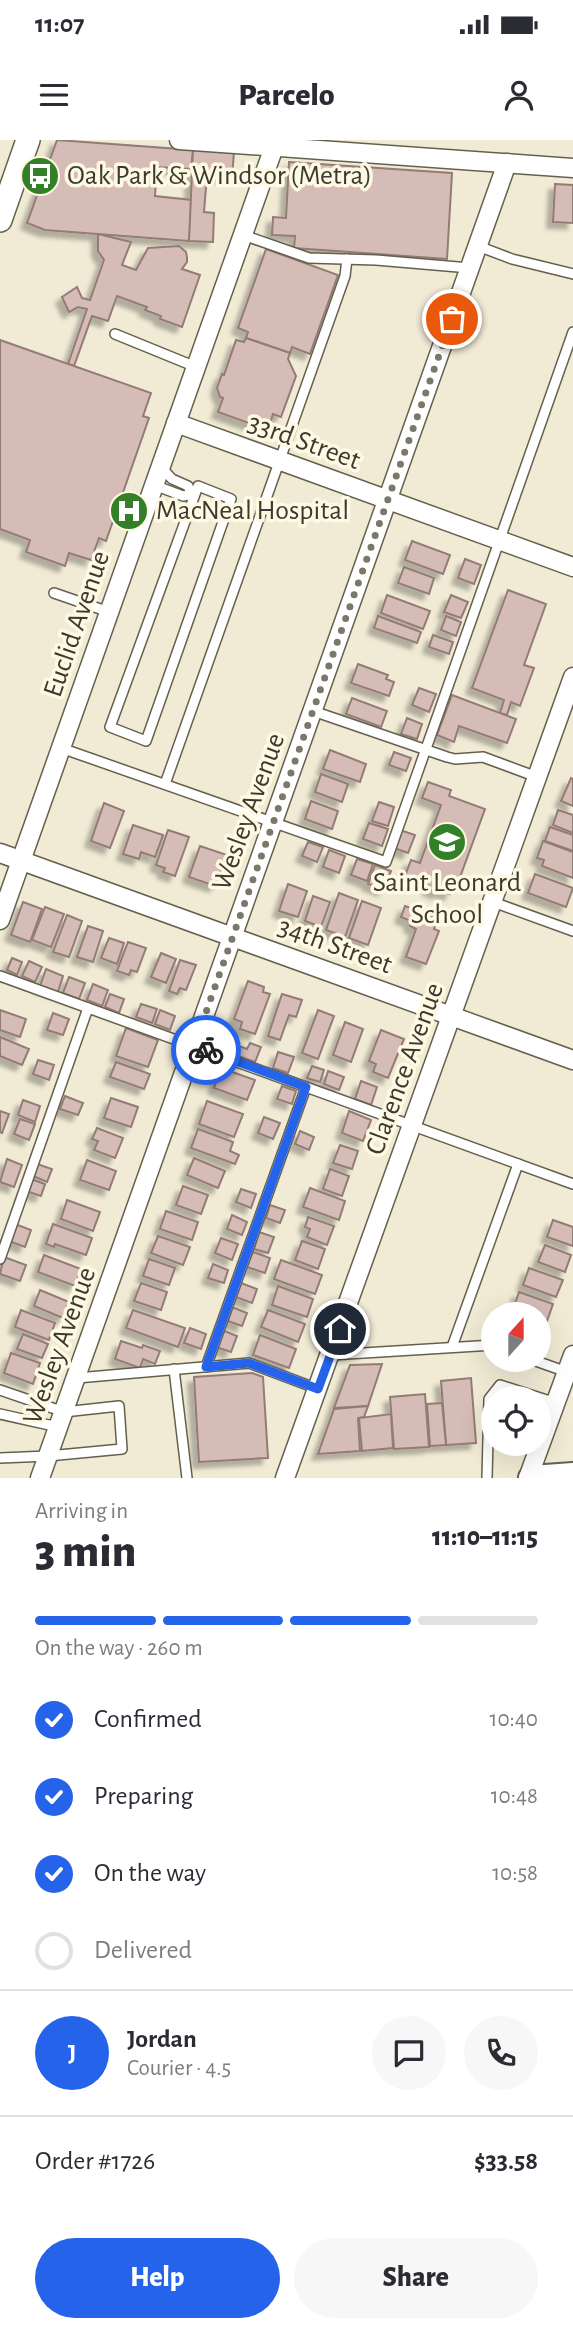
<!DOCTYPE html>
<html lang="en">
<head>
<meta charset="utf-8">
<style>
  body { margin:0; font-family:"Alegreya Sans",sans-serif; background:#f7f7f7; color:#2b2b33; height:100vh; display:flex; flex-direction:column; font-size:26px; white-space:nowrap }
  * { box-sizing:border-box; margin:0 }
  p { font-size:23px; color:#7c7c81 }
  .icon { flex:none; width:38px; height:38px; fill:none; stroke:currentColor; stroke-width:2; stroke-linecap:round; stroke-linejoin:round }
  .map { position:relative; height:1338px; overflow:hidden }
  .sheet { display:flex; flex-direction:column; background:#fff; flex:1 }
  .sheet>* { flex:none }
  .needle { width:46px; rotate:21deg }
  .tools { position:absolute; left:481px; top:1162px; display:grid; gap:14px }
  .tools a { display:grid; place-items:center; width:70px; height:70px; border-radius:50%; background:#fff; box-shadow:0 7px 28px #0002; font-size:35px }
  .pin { position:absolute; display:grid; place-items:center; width:60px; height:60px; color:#fff; margin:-30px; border:4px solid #fff; border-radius:50%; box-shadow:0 2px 7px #0007 }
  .courier { position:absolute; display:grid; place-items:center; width:70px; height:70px; margin:-35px; border:5px solid #2563eb; border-radius:50%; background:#fff; color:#222; box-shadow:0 2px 9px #0007 }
  .head em { font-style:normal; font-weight:800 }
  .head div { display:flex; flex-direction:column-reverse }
  .head { display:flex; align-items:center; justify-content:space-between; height:119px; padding:0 35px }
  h1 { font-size:46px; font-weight:800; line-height:52px }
  .bar { display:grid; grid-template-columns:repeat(4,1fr); gap:10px 7px; align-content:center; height:84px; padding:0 35px }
  .bar i { height:9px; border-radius:5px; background:#e1e1e2 }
  .bar .active { background:#2563eb }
  .bar p { grid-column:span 4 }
  .line { display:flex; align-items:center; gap:18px; padding:0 35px; border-top:2px solid #e1e1e2 }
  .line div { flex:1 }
  .round { display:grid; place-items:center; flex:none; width:74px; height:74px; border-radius:37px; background:#f7f7f7 }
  ol { padding:0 35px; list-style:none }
  li { display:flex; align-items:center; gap:21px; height:77px }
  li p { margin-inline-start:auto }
  li .icon { padding:7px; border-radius:50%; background:#2563eb; color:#fff; stroke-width:4 }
  li:last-child { color:#7c7c81 }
  li i { width:38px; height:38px; border:4px solid #e1e1e2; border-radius:50% }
  .action { display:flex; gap:14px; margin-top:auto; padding:14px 35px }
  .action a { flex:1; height:80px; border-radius:42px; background:#2563eb; color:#fff; font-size:28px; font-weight:800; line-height:80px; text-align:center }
  .action a+a { background:#f7f7f7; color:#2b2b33 }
  .status { display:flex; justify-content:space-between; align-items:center; height:49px; padding:0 35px; background:#fff; direction:ltr }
  .status svg { height:19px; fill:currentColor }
  header { display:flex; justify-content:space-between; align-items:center; height:91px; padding:0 35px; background:#fff; font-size:32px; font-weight:800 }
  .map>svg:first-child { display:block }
  .building { fill:#d6bcb6; stroke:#937b76; stroke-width:2; filter:url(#shadow) }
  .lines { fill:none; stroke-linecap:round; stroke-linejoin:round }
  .service-casing { stroke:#65604d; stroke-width:12 }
  .minor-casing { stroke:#65604d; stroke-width:21 }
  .tertiary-casing { stroke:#65604d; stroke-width:26 }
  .secondary-casing { stroke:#65604d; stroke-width:28 }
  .service { stroke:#fff; stroke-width:9 }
  .minor { stroke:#fff; stroke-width:18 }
  .tertiary { stroke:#fff; stroke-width:23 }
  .secondary { stroke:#fff; stroke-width:24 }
  .done { stroke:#7b776a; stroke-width:7; stroke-dasharray:0 12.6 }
  .route { stroke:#2563eb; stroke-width:9 }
  .labels { text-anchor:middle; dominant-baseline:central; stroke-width:7; stroke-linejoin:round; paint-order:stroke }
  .poi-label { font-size:28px; fill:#3c3930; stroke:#fef9e2; text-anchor:start }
  .street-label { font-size:28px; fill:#3c3930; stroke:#fef9e2 }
</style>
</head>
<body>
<div class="status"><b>11:07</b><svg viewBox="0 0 49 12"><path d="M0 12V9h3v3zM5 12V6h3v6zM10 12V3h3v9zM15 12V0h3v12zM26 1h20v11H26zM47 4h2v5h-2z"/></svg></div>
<header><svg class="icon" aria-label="menu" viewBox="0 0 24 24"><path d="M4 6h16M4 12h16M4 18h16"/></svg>Parcelo<svg class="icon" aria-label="person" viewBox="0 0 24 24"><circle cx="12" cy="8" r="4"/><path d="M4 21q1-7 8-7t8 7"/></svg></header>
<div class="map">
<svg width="573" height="1338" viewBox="0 0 573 1338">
  <defs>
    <filter id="shadow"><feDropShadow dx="-6" dy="6" stdDeviation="2" flood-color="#0004"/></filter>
  </defs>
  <rect width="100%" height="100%" fill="#f1ebd5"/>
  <g class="building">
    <polygon points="57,0 193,10 191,29 157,27 155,56 192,60 189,101 45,90 27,83"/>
    <polygon points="193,10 234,12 232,37 207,35 204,72 214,73 213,102 189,101"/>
    <polygon points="289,22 452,33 447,119 294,108 295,96 272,95 273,77 286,78"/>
    <polygon points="555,44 573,45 573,83 553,82"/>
    <polygon points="98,94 131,102 122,125 136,130 148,108 179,106 186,112 187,117 187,122 182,129 200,135 182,187 160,179 161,176 145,170 147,167 117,156 108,181 92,176 74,226 68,224 87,169 78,167 69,172 62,157 77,147 82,158 90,160 104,120 98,111"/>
    <polygon points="266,109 338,135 310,214 292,207 290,213 246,198 248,192 238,188"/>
    <polygon points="246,198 290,213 288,219 296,236 281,277 273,274 268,290 218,272 223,258 220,257 217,248 222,234 224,235 236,200 244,202"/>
    <polygon points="0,200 151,253 143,276 149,278 106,401 99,398 91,420 69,413 65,426 26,412 30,400 0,389"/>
    <polygon points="412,401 450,415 443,434 405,420"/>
    <polygon points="465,419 481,425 474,444 458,438"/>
    <polygon points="404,427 434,438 429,454 398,443"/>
    <polygon points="508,450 546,464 524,525 534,528 520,566 511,562 507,575 500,573 504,560 472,548"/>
    <polygon points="387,455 430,471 423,489 381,473"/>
    <polygon points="451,455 468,462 461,478 444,472"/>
    <polygon points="378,476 421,492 417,503 374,488"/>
    <polygon points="446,476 461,482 456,496 441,490"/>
    <polygon points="433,495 453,502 449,514 429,507"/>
    <polygon points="358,524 388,535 386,539 394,542 389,556 351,543"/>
    <polygon points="419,548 436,554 429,572 412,565"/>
    <polygon points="452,555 516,579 507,603 459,586 454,602 437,595"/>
    <polygon points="352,558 387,571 381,587 346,574"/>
    <polygon points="407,578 422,584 417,599 401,594"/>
    <polygon points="330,610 366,624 360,642 323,629"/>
    <polygon points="394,612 411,618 406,631 389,625"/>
    <polygon points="321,634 348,644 342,662 315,652"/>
    <polygon points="571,638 573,639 573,666 561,661"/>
    <polygon points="428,642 451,650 449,656 485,669 459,740 456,739 450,754 439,750 438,753 429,749 430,746 405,736 411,720 420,723 441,665 422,658"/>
    <polygon points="311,661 338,671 332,689 305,679"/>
    <polygon points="379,662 394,667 388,686 372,681"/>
    <polygon points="104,663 124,671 110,708 91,701"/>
    <polygon points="558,670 573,675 573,693 553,685"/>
    <polygon points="369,683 388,689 382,706 363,699"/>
    <polygon points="133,685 163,695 155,717 141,712 139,719 123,714"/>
    <polygon points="550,687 573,695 573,711 545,701"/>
    <polygon points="168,690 189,697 175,736 163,732 165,728 156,725"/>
    <polygon points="400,690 415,695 408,713 394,708"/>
    <polygon points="543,701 573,712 573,738 542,726 544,720 537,718"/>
    <polygon points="308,702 323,707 317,722 302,716"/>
    <polygon points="200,706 227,715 215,746 189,737"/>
    <polygon points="329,710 345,716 339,733 323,727"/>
    <polygon points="357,719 373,724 367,741 351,735"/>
    <polygon points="375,725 391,731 384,750 368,744"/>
    <polygon points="535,734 573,748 566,767 528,753"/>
    <polygon points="288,744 307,751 298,777 279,771"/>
    <polygon points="339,753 358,760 345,797 326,790"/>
    <polygon points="313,756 330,762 321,787 305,781"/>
    <polygon points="362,761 381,768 368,805 349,798"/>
    <polygon points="23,762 42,769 30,802 11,795"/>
    <polygon points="405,766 438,778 434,789 439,791 426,824 406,817 416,789 410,786 411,781 401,777"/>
    <polygon points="45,767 64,774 51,807 32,800"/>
    <polygon points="67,775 82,781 69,817 53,812"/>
    <polygon points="88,786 103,791 93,822 77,817"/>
    <polygon points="109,798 124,803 117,824 101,818"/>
    <polygon points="128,802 146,808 137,832 131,830 129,835 117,831"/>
    <polygon points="161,813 176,819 166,843 151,837"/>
    <polygon points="12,818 22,822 17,835 7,830"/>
    <polygon points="180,820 196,825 186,850 180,848 177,854 169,851"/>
    <polygon points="29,821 42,827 35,842 22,836"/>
    <polygon points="46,829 63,836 58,852 40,846"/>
    <polygon points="69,837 85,843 79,859 63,853"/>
    <polygon points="248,841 264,847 263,852 270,854 255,894 240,889 242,882 234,879"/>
    <polygon points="93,844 108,850 102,866 87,860"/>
    <polygon points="110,854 124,859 119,873 105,867"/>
    <polygon points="282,854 302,860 296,877 289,875 280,900 268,896"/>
    <polygon points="141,864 157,869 152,883 136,877"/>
    <polygon points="0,870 26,879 20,897 0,890"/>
    <polygon points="160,870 175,876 170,890 155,884"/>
    <polygon points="318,870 334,876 318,919 302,913"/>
    <polygon points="53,873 69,879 63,895 47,890"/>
    <polygon points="345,882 363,889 351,922 333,915"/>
    <polygon points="126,888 158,900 148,927 116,916"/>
    <polygon points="381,890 404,899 388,938 373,932 376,924 369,921"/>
    <polygon points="0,897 29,909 22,925 0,916"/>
    <polygon points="250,903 261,907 255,922 233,914 236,905 247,909"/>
    <polygon points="278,912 294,917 288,933 273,928"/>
    <polygon points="38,920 54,925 49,940 33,934"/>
    <polygon points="116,922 150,934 144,949 110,937"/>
    <polygon points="312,926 324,930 320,942 307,938"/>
    <polygon points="221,928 255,940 247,960 214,948"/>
    <polygon points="328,931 344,937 339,950 324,944"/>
    <polygon points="361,941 377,947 371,965 355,959"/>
    <polygon points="282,946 296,951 292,964 277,959"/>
    <polygon points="65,956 83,963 78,975 60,969"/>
    <polygon points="111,958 138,967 131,987 104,978"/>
    <polygon points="23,960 40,966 35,982 18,975"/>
    <polygon points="207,961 243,974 234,997 199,984"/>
    <polygon points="0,971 9,974 2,993 0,992"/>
    <polygon points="349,971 371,980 363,1001 342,993"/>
    <polygon points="264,977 280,983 273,999 258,993"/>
    <polygon points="20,979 35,984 29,1000 14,994"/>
    <polygon points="97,988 123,998 115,1018 94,1010 98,1001 92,999"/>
    <polygon points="198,989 233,1002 230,1011 239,1015 235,1024 191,1008"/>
    <polygon points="300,991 314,997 309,1010 295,1004"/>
    <polygon points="340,1005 358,1011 352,1029 333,1023"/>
    <polygon points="194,1018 225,1031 218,1048 187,1035"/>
    <polygon points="7,1019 22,1025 14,1047 0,1042"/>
    <polygon points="87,1020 116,1031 109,1050 80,1040"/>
    <polygon points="37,1024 52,1029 47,1042 33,1036"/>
    <polygon points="330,1029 349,1036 342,1056 323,1049"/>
    <polygon points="31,1039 45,1044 41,1056 26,1051"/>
    <polygon points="183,1046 208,1055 201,1074 176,1065"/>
    <polygon points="310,1048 345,1061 339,1080 303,1067"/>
    <polygon points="241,1049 256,1054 251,1068 236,1062"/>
    <polygon points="67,1060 100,1072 93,1091 61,1079"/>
    <polygon points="270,1065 285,1070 280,1083 266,1078"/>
    <polygon points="166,1071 198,1082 192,1100 160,1089"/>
    <polygon points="232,1075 247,1082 242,1095 227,1089"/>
    <polygon points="308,1077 334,1086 327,1105 307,1097 310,1089 305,1087"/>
    <polygon points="553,1080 573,1087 573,1106 547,1097"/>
    <polygon points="15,1084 31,1090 25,1107 9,1101"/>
    <polygon points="53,1084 92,1098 86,1115 55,1104 54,1107 46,1104"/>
    <polygon points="259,1092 274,1097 268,1113 254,1109"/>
    <polygon points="158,1096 190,1107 183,1125 151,1113"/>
    <polygon points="221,1098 238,1104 232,1120 215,1113"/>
    <polygon points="302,1101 325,1109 318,1129 295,1120"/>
    <polygon points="545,1105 571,1115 565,1132 538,1122"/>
    <polygon points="253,1112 270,1118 265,1133 247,1127"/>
    <polygon points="44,1115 81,1129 75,1146 38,1132"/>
    <polygon points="4,1117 26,1125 20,1141 0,1134"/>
    <polygon points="149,1119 175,1128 169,1145 143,1136"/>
    <polygon points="281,1120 322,1135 315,1154 274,1139"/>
    <polygon points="213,1124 228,1130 224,1143 208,1138"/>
    <polygon points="529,1128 563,1140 556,1157 523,1145"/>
    <polygon points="141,1143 167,1152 161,1170 134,1161"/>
    <polygon points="241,1143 257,1149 252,1163 236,1157"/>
    <polygon points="278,1146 313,1159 307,1177 272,1165"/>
    <polygon points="40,1150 69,1162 63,1178 34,1166"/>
    <polygon points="519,1152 553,1164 547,1181 539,1179 539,1174 527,1174 513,1169"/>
    <polygon points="232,1167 247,1173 242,1186 228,1181"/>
    <polygon points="21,1170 55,1183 49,1200 15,1187"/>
    <polygon points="133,1170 185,1188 178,1207 126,1188"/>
    <polygon points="268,1170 305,1184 298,1202 261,1187"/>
    <polygon points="190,1188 206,1194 201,1209 184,1203"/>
    <polygon points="222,1190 237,1196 231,1212 216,1207"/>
    <polygon points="23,1194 48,1204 42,1218 17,1209"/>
    <polygon points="260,1195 296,1209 289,1228 253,1215"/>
    <polygon points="121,1201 142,1208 143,1205 160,1211 155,1224 143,1219 140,1228 115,1219"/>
    <polygon points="11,1213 40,1223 33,1244 4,1233"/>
    <polygon points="382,1224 368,1266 334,1268 350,1225"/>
    <polygon points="252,1233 263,1237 268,1318 199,1322 194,1237"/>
    <polygon points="471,1238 476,1303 446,1305 441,1241"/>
    <polygon points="425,1254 429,1307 394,1309 390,1257"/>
    <polygon points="442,1263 446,1305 430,1306 427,1264"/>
    <polygon points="368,1266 364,1277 358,1278 360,1311 318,1314 334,1269"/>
    <polygon points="391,1274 393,1308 362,1311 359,1278"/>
  </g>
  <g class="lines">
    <defs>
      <g id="service">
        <polyline points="243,95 309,118 376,120 470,128"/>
        <polyline points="478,106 512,119 573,134"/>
        <polyline points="115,194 196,227"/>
        <polyline points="161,327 172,339 188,346 191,353"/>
        <polyline points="154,345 183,356 194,354"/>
        <polygon points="198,346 231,359 146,601 110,587"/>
        <polyline points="54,453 109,472"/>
        <polyline points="313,571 447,617 455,619 483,617 537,637"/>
        <polyline points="61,608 386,722 573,192"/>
        <polyline points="165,644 345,136 347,119"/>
        <polyline points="493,762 573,791"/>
        <polyline points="0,836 573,1044"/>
        <polyline points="0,1119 88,868"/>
        <polyline points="452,1207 518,1024"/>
        <polyline points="331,1215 494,1205"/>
        <polyline points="533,1220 567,1232"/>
        <polyline points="206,1227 306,947"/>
        <polyline points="174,1229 187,1338"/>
        <polyline points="77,1238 249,1223 318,1249"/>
        <polyline points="0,1250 64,1272 119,1266 122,1309 48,1316 0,1318"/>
        <polyline points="0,1274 58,1287"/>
        <polyline points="487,1338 489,1259 500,1245 556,1263"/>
      </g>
      <g id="minor">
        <polyline points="179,0 573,28"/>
        <polyline points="176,283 573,427"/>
        <polyline points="0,713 573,920"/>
        <polyline points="0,780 274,7"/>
        <polyline points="40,1338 507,23"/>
        <polyline points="285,1338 573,537"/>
        <polyline points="528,1338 573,1215"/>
      </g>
      <polyline id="tertiary" points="0,80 28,0"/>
      <polyline id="secondary" points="531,1338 573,1335"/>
    </defs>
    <use href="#service" class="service-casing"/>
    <use href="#minor" class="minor-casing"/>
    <use href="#tertiary" class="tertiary-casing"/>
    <use href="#secondary" class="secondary-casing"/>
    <use href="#service" class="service"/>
    <use href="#minor" class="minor"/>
    <use href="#tertiary" class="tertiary"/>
    <use href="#secondary" class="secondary"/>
  </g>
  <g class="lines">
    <polyline class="done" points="206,910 194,906 452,179"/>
    <polyline class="route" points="206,910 306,947 206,1227 249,1223 318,1249 340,1189"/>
  </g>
  <defs>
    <symbol id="bus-disc" viewBox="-11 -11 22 22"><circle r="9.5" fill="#348029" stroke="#fef9e2"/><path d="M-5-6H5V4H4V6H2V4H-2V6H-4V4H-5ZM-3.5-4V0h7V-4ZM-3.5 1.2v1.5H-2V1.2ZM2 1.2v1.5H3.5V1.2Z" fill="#fff"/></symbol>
    <symbol id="hospital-disc" viewBox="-11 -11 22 22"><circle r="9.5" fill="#348029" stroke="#fef9e2"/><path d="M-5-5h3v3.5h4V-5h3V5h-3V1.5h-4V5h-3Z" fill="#fff"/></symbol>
    <symbol id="school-disc" viewBox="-11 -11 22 22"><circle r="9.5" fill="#348029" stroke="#fef9e2"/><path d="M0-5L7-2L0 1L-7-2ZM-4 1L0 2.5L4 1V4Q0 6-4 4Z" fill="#fff"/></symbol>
  </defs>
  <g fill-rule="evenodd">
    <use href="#bus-disc" x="18" y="14" width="44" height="44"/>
    <use href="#hospital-disc" x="107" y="349" width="44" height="44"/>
    <use href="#school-disc" x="425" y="680" width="44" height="44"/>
  </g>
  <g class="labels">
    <g class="poi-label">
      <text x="67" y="36">Oak Park &amp; Windsor (Metra)</text>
      <text x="156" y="371">MacNeal Hospital</text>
      <text x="447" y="743" text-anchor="middle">Saint Leonard<tspan x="447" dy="32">School</tspan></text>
    </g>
    <g class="street-label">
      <text transform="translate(304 302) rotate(20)">33rd Street</text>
      <text transform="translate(77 484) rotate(-71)">Euclid Avenue</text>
      <text transform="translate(249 672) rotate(-70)">Wesley Avenue</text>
      <text transform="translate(335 806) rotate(20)">34th Street</text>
      <text transform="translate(405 929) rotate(-70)">Clarence Avenue</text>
      <text transform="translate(60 1206) rotate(-70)">Wesley Avenue</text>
    </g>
  </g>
</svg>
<div class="tools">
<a><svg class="needle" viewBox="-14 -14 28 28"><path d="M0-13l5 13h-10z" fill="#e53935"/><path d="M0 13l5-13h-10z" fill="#7c7c81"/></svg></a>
<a><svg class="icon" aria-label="locate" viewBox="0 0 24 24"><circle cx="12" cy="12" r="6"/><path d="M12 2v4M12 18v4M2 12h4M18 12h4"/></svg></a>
</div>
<div class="pin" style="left:452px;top:179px;background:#ea580c"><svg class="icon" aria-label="bag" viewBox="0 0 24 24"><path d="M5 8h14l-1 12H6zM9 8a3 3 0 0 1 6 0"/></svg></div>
<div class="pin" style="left:340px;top:1189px;background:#1f2937"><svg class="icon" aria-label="home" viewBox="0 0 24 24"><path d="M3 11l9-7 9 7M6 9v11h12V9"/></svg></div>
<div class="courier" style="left:206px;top:910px"><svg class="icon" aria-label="bike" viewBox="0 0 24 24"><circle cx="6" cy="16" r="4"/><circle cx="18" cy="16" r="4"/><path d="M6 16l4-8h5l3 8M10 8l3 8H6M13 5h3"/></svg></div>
</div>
<section class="sheet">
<div class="head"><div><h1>3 min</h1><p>Arriving in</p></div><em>11:10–11:15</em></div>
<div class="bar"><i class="active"></i><i class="active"></i><i class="active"></i><i></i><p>On the way · 260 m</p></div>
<ol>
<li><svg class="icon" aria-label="check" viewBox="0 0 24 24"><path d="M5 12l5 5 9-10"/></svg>Confirmed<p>10:40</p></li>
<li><svg class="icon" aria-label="check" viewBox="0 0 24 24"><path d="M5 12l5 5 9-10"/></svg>Preparing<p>10:48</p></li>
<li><svg class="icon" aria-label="check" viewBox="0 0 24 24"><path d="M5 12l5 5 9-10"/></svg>On the way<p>10:58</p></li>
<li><i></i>Delivered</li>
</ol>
<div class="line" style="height:126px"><b class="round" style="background:#2563eb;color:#fff">J</b><div><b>Jordan</b><p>Courier · 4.5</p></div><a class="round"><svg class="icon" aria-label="chat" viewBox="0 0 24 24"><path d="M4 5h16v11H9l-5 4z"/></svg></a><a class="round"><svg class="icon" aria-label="phone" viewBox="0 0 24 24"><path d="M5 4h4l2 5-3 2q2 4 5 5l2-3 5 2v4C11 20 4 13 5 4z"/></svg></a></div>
<div class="line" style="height:91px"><div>Order #1726</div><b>$33.58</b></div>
<div class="action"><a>Help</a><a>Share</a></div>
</section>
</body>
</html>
